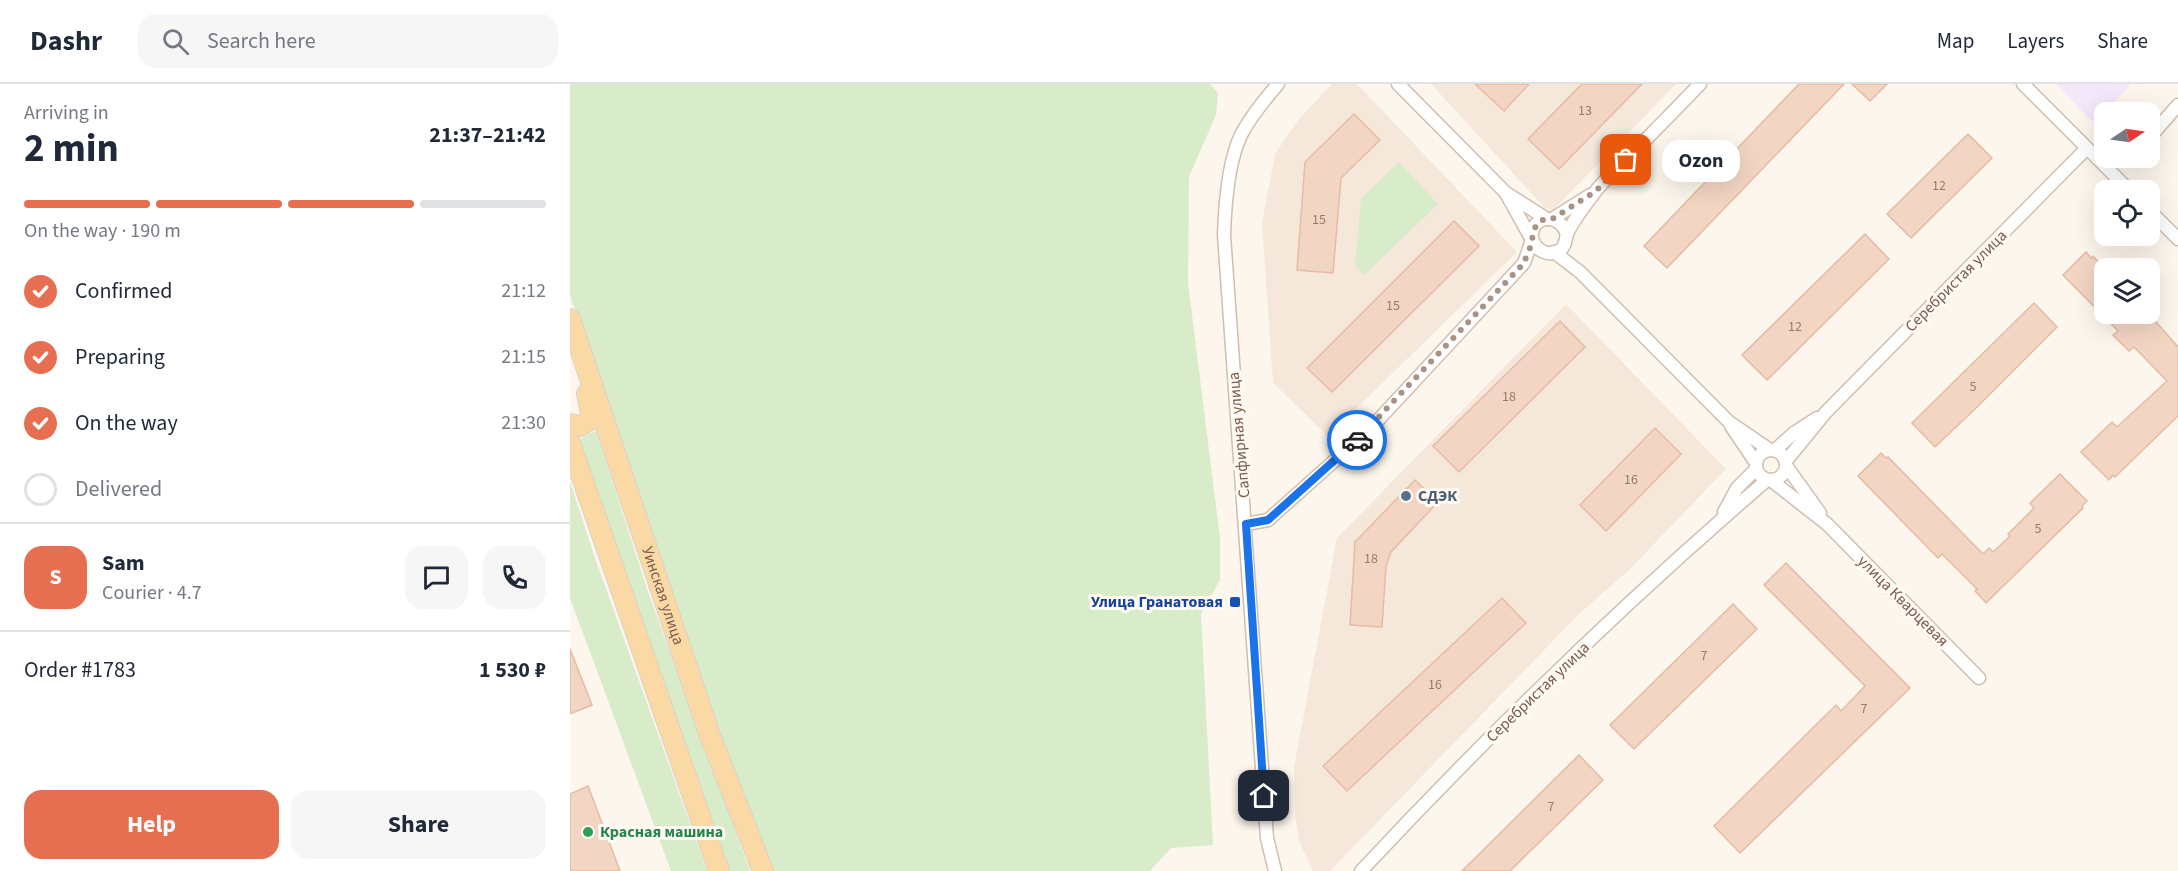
<!DOCTYPE html>
<html lang="en">
<head>
<meta charset="utf-8">
<style>
  body { margin:0; font-family:"Source Sans 3",sans-serif; background:#f6f6f7; color:#1f2937; height:100vh; display:flex; flex-direction:column; font-size:22px; white-space:nowrap }
  * { box-sizing:border-box; margin:0 }
  p { font-size:20px; color:#747a83 }
  .icon { flex:none; width:33px; height:33px; fill:none; stroke:currentColor; stroke-width:2; stroke-linecap:round; stroke-linejoin:round }
  .map { position:relative; flex:1; overflow:hidden }
  .panel { display:flex; flex-direction:column; background:#fff; width:570px }
  .panel>* { flex:none }
  .needle { width:39px; rotate:77deg }
  .tools { position:absolute; left:1524px; top:18px; display:grid; gap:12px }
  .tools a { display:grid; place-items:center; width:66px; height:66px; border-radius:12px; background:#fff; box-shadow:0 6px 24px #0002; font-size:30px }
  .pin { position:absolute; display:grid; place-items:center; width:51px; height:51px; color:#fff; margin:-26px; border-radius:12px; box-shadow:0 3px 9px #0006 }
  .courier { position:absolute; display:grid; place-items:center; width:60px; height:60px; margin:-30px; border:4px solid #1a73e8; border-radius:50%; background:#fff; color:#222; box-shadow:0 2px 8px #0007 }
  .bubble { position:absolute; height:42px; border-radius:18px; background:#fff; box-shadow:0 6px 24px #0002; font-size:20px; font-weight:700; line-height:42px; text-align:center }
  .head em { font-style:normal; font-weight:700 }
  .head div { display:flex; flex-direction:column-reverse }
  .head { display:flex; align-items:center; justify-content:space-between; height:102px; padding:0 24px }
  h1 { font-size:39px; font-weight:700; line-height:45px }
  .bar { display:grid; grid-template-columns:repeat(4,1fr); gap:9px 6px; align-content:center; height:72px; padding:0 24px }
  .bar i { height:8px; border-radius:4px; background:#e0e1e3 }
  .bar .current { background:#e76f51 }
  .bar p { grid-column:span 4 }
  .line { display:flex; align-items:center; gap:15px; padding:0 24px; border-top:2px solid #e0e1e3 }
  .line div { flex:1 }
  .round { display:grid; place-items:center; flex:none; width:63px; height:63px; border-radius:18px; background:#f6f6f7 }
  ol { padding:0 24px; list-style:none }
  li { display:flex; align-items:center; gap:18px; height:66px }
  li p { margin-inline-start:auto }
  li .icon { padding:6px; border-radius:50%; background:#e76f51; color:#fff; stroke-width:4 }
  li:last-child { color:#747a83 }
  li i { width:33px; height:33px; border:3px solid #e0e1e3; border-radius:50% }
  .cta { display:flex; gap:12px; margin-top:auto; padding:12px 24px }
  .cta a { flex:1; height:69px; border-radius:18px; background:#e76f51; color:#fff; font-size:24px; font-weight:700; line-height:69px; text-align:center }
  .cta a+a { background:#f6f6f7; color:#1f2937 }
  header { display:flex; align-items:center; gap:36px; box-sizing:border-box; height:84px; padding:0 30px; background:#fff; border-bottom:2px solid #e0e1e3 }
  header strong { font-size:28px }
  nav { display:flex; gap:33px; margin-inline-start:auto; font-size:21px }
  .search { width:420px; height:54px; background:#f6f6f7; display:flex; align-items:center; gap:15px; box-sizing:border-box; padding:0 21px; border-radius:18px; color:#747a83; font-size:22px }
  main { display:flex; flex:1; min-height:0 }
  .map>svg:first-child { display:block }
  .residential { fill:#f5e8da }
  .education { fill:#f3e8fa }
  .green { fill:#d8ecc9 }
  .building { fill:#f3d5c3; stroke:#e6bba3; stroke-width:1.5 }
  .lines { fill:none; stroke-linecap:round; stroke-linejoin:round }
  .minor-casing { stroke:#d1beb0; stroke-width:15 }
  .primary-casing { stroke:#dad1cd; stroke-width:22 }
  .minor { stroke:#fff; stroke-width:12 }
  .primary { stroke:#fbd9a5; stroke-width:20 }
  .done { stroke:#a89285; stroke-width:6; stroke-dasharray:0 10.8 }
  .route { stroke:#1a73e8; stroke-width:8 }
  .service-dot { fill:#5c6f8a; stroke:#fffaf3; stroke-width:2 }
  .transit-dot { fill:#1a4fb4; stroke:#fffaf3; stroke-width:2 }
  .leisure-dot { fill:#2e9e5b; stroke:#fffaf3; stroke-width:2 }
  .labels { text-anchor:middle; dominant-baseline:central; stroke-width:6; stroke-linejoin:round; paint-order:stroke }
  .number-label { font-size:14px; fill:#987a6a }
  .street-label { font-size:16px; fill:#7a5c4d; stroke:#fffaf3 }
  .service-label { font-size:16px; font-weight:bold; fill:#4e5e75; stroke:#fffaf3; text-anchor:start }
  .transit-label { font-size:16px; font-weight:bold; fill:#164399; stroke:#fffaf3; text-anchor:end }
  .leisure-label { font-size:16px; font-weight:bold; fill:#27864d; stroke:#fffaf3; text-anchor:start }
</style>
</head>
<body>
<header>
<strong>Dashr</strong>
<div class="search"><svg class="icon" aria-label="search" viewBox="0 0 24 24"><circle cx="10" cy="10" r="6"/><path d="M15 15l6 6"/></svg>Search here</div>
<nav><a>Map</a><a>Layers</a><a>Share</a></nav>
</header>
<main>
<section class="panel">
<div class="head"><div><h1>2 min</h1><p>Arriving in</p></div><em>21:37–21:42</em></div>
<div class="bar"><i class="current"></i><i class="current"></i><i class="current"></i><i></i><p>On the way · 190 m</p></div>
<ol>
<li><svg class="icon" aria-label="check" viewBox="0 0 24 24"><path d="M5 12l5 5 9-10"/></svg>Confirmed<p>21:12</p></li>
<li><svg class="icon" aria-label="check" viewBox="0 0 24 24"><path d="M5 12l5 5 9-10"/></svg>Preparing<p>21:15</p></li>
<li><svg class="icon" aria-label="check" viewBox="0 0 24 24"><path d="M5 12l5 5 9-10"/></svg>On the way<p>21:30</p></li>
<li><i></i>Delivered</li>
</ol>
<div class="line" style="height:108px"><b class="round" style="background:#e76f51;color:#fff">S</b><div><b>Sam</b><p>Courier · 4.7</p></div><a class="round"><svg class="icon" aria-label="chat" viewBox="0 0 24 24"><path d="M4 5h16v11H9l-5 4z"/></svg></a><a class="round"><svg class="icon" aria-label="phone" viewBox="0 0 24 24"><path d="M5 4h4l2 5-3 2q2 4 5 5l2-3 5 2v4C11 20 4 13 5 4z"/></svg></a></div>
<div class="line" style="height:78px"><div>Order #1783</div><b>1 530 ₽</b></div>
<div class="cta"><a>Help</a><a>Share</a></div>
</section>
<div class="map">
<svg width="1608" height="787" viewBox="0 0 1608 787">
  <rect width="100%" height="100%" fill="#fdf6ec"/>
  <g class="residential">
    <polygon points="762,0 787,0 947,168 758,352 703,299 692,139 705,70 728,36"/>
    <polygon points="861,0 1106,0 983,126 975,124"/>
    <polygon points="996,220 1156,385 1059,486 1010,529 760,787 743,787 729,757 725,732 724,683 767,454"/>
  </g>
  <polygon class="education" points="1486,0 1561,0 1524,39"/>
  <g class="green">
    <polygon points="0,0 640,0 648,9 646,31 619,93 618,199 650,454 650,496 631,530 643,761 601,764 580,787 202,787 142,639 0,211"/>
    <polygon points="829,78 868,120 794,191 785,181 791,115"/>
    <polygon points="26,346 77,505 180,787 159,787 122,687 8,355 15,353"/>
    <polygon points="0,397 24,471 137,787 101,787 0,514"/>
  </g>
  <g class="building">
    <polygon points="905,0 959,0 934,27"/>
    <polygon points="1012,0 1072,0 989,85 958,55"/>
    <polygon points="1229,0 1274,0 1097,184 1074,162"/>
    <polygon points="1282,0 1317,0 1300,17"/>
    <polygon points="784,30 810,56 771,94 763,189 727,186 735,78"/>
    <polygon points="1398,50 1422,74 1341,154 1317,130"/>
    <polygon points="884,137 909,162 762,308 737,284"/>
    <polygon points="1295,150 1319,175 1197,296 1172,271"/>
    <polygon points="1516,168 1521,174 1523,172 1534,184 1534,230 1579,230 1608,263 1608,332 1545,393 1543,391 1539,396 1511,368 1542,338 1547,343 1597,297 1564,263 1559,267 1543,251 1548,247 1493,191"/>
    <polygon points="1464,219 1487,243 1404,326 1365,363 1342,339"/>
    <polygon points="990,237 1015,263 889,388 863,362"/>
    <polygon points="1085,344 1111,370 1036,447 1010,421"/>
    <polygon points="1311,369 1316,374 1318,373 1413,470 1419,464 1423,468 1440,452 1438,450 1464,424 1460,419 1490,390 1517,417 1512,422 1513,424 1416,519 1405,507 1407,505 1372,470 1368,474 1288,392"/>
    <polygon points="845,396 868,418 821,468 816,482 812,543 780,541 785,458"/>
    <polygon points="1216,479 1340,604 1170,769 1144,742 1266,621 1271,627 1295,602 1194,501"/>
    <polygon points="932,514 956,539 777,707 753,682"/>
    <polygon points="1163,520 1187,545 1064,665 1040,641"/>
    <polygon points="0,565 22,621 0,630"/>
    <polygon points="1009,671 1033,696 940,787 892,787"/>
    <polygon points="18,702 50,787 0,787 0,710"/>
  </g>
  <g class="lines">
    <defs>
      <g id="minor">
        <polyline points="828,0 936,109 977,135"/>
        <polyline points="1453,0 1559,106"/>
        <polyline points="1580,53 1608,21"/>
        <polyline points="1580,127 1608,155"/>
        <polyline points="982,135 1020,111"/>
        <path d="M997 151C991 128 960 131 962 153 964 166 979 174 990 166 996 162 995 156 997 150 1003 136 1016 120 1025 108 1035 95 1048 84 1060 72 1083 48 1107 24 1130 0"/>
        <polyline points="984,168 1010,188 1159,338 1200,366"/>
        <polyline points="1161,342 1186,379"/>
        <circle cx="1201" cy="381" r="15"/>
        <polyline points="1205,366 1224,349 1247,334"/>
        <polyline points="1216,377 1256,328 1516,65"/>
        <polyline points="1217,383 1250,429"/>
        <polyline points="1202,397 1257,440 1409,594"/>
        <polyline points="1154,428 1167,404 1186,385"/>
        <polyline points="676,440 698,436 799,346 954,179 962,156 936,109"/>
        <path d="M705 787 697 754 654 151C655 120 658 76 672 49 682 31 695 15 708 0"/>
        <path d="M791 787C919 650 1055 518 1197 396"/>
      </g>
      <g id="primary">
        <path id="s1" d="M0 235 139 649 193 787"/>
        <polyline points="0,340 11,342 19,336 21,329 17,310"/>
        <polyline points="0,359 149,787"/>
      </g>
    </defs>
    <use href="#minor" class="minor-casing"/>
    <use href="#primary" class="primary-casing"/>
    <use href="#minor" class="minor"/>
    <use href="#primary" class="primary"/>
  </g>
  <g class="lines">
    <path class="done" d="M787 356 954 179C956 172 961 164 962 156 964 143 967 134 982 135L1026 107 1056 76"/>
    <polyline class="route" points="694,712 676,440 698,436 787,356"/>
  </g>
  <circle class="service-dot" cx="836" cy="412" r="6"/>
  <rect class="transit-dot" x="659" y="512" width="12" height="12" rx="3"/>
  <circle class="leisure-dot" cx="18" cy="748" r="6"/>
  <g class="labels">
    <g class="number-label">
      <text x="1015" y="27">13</text>
      <text x="1369" y="102">12</text>
      <text x="749" y="136">15</text>
      <text x="823" y="222">15</text>
      <text x="1225" y="243">12</text>
      <text x="1403" y="303">5</text>
      <text x="939" y="313">18</text>
      <text x="1061" y="396">16</text>
      <text x="1468" y="445">5</text>
      <text x="801" y="475">18</text>
      <text x="1134" y="572">7</text>
      <text x="865" y="601">16</text>
      <text x="1294" y="625">7</text>
      <text x="981" y="723">7</text>
    </g>
    <g class="street-label">
      <text transform="translate(1386 197) rotate(-45)">Серебристая улица</text>
      <text transform="translate(669 351) rotate(-95)">Сапфирная улица</text>
      <text stroke="none"><textPath href="#s1" startOffset="292">Уинская улица</textPath></text>
      <text transform="translate(1333 517) rotate(45)">улица Кварцевая</text>
      <text transform="translate(968 608) rotate(-44)">Серебристая улица</text>
    </g>
    <g class="service-label">
      <text x="848" y="412">СДЭК</text>
    </g>
    <g class="transit-label">
      <text x="653" y="518">Улица Гранатовая</text>
    </g>
    <g class="leisure-label">
      <text x="30" y="748">Красная машина</text>
    </g>
  </g>
</svg>
<div class="tools">
<a><svg class="needle" viewBox="-14 -14 28 28"><path d="M0-13l5 13h-10z" fill="#e53935"/><path d="M0 13l5-13h-10z" fill="#747a83"/></svg></a>
<a><svg class="icon" aria-label="locate" viewBox="0 0 24 24"><circle cx="12" cy="12" r="6"/><path d="M12 2v4M12 18v4M2 12h4M18 12h4"/></svg></a>
<a><svg class="icon" aria-label="layers" viewBox="0 0 24 24"><path d="M12 4l9 5-9 5-9-5zM3 14l9 5 9-5"/></svg></a>
</div>
<div class="pin" style="left:1056px;top:76px;background:#ea580c"><svg class="icon" aria-label="bag" viewBox="0 0 24 24"><path d="M5 8h14l-1 12H6zM9 8a3 3 0 0 1 6 0"/></svg></div>
<div class="pin" style="left:694px;top:712px;background:#1f2937"><svg class="icon" aria-label="home" viewBox="0 0 24 24"><path d="M3 11l9-7 9 7M6 9v11h12V9"/></svg></div>
<div class="courier" style="left:787px;top:356px"><svg class="icon" aria-label="car" viewBox="0 0 24 24"><path d="M5 17H2v-5l4-1 3-4h7l3 4 3 1v5h-3M9 17h6M6 11h13"/><circle cx="7" cy="17" r="2"/><circle cx="17" cy="17" r="2"/></svg></div>
<div class="bubble" style="left:1092px;top:56px;width:78px">Ozon</div>
</div>
</main>
</body>
</html>
